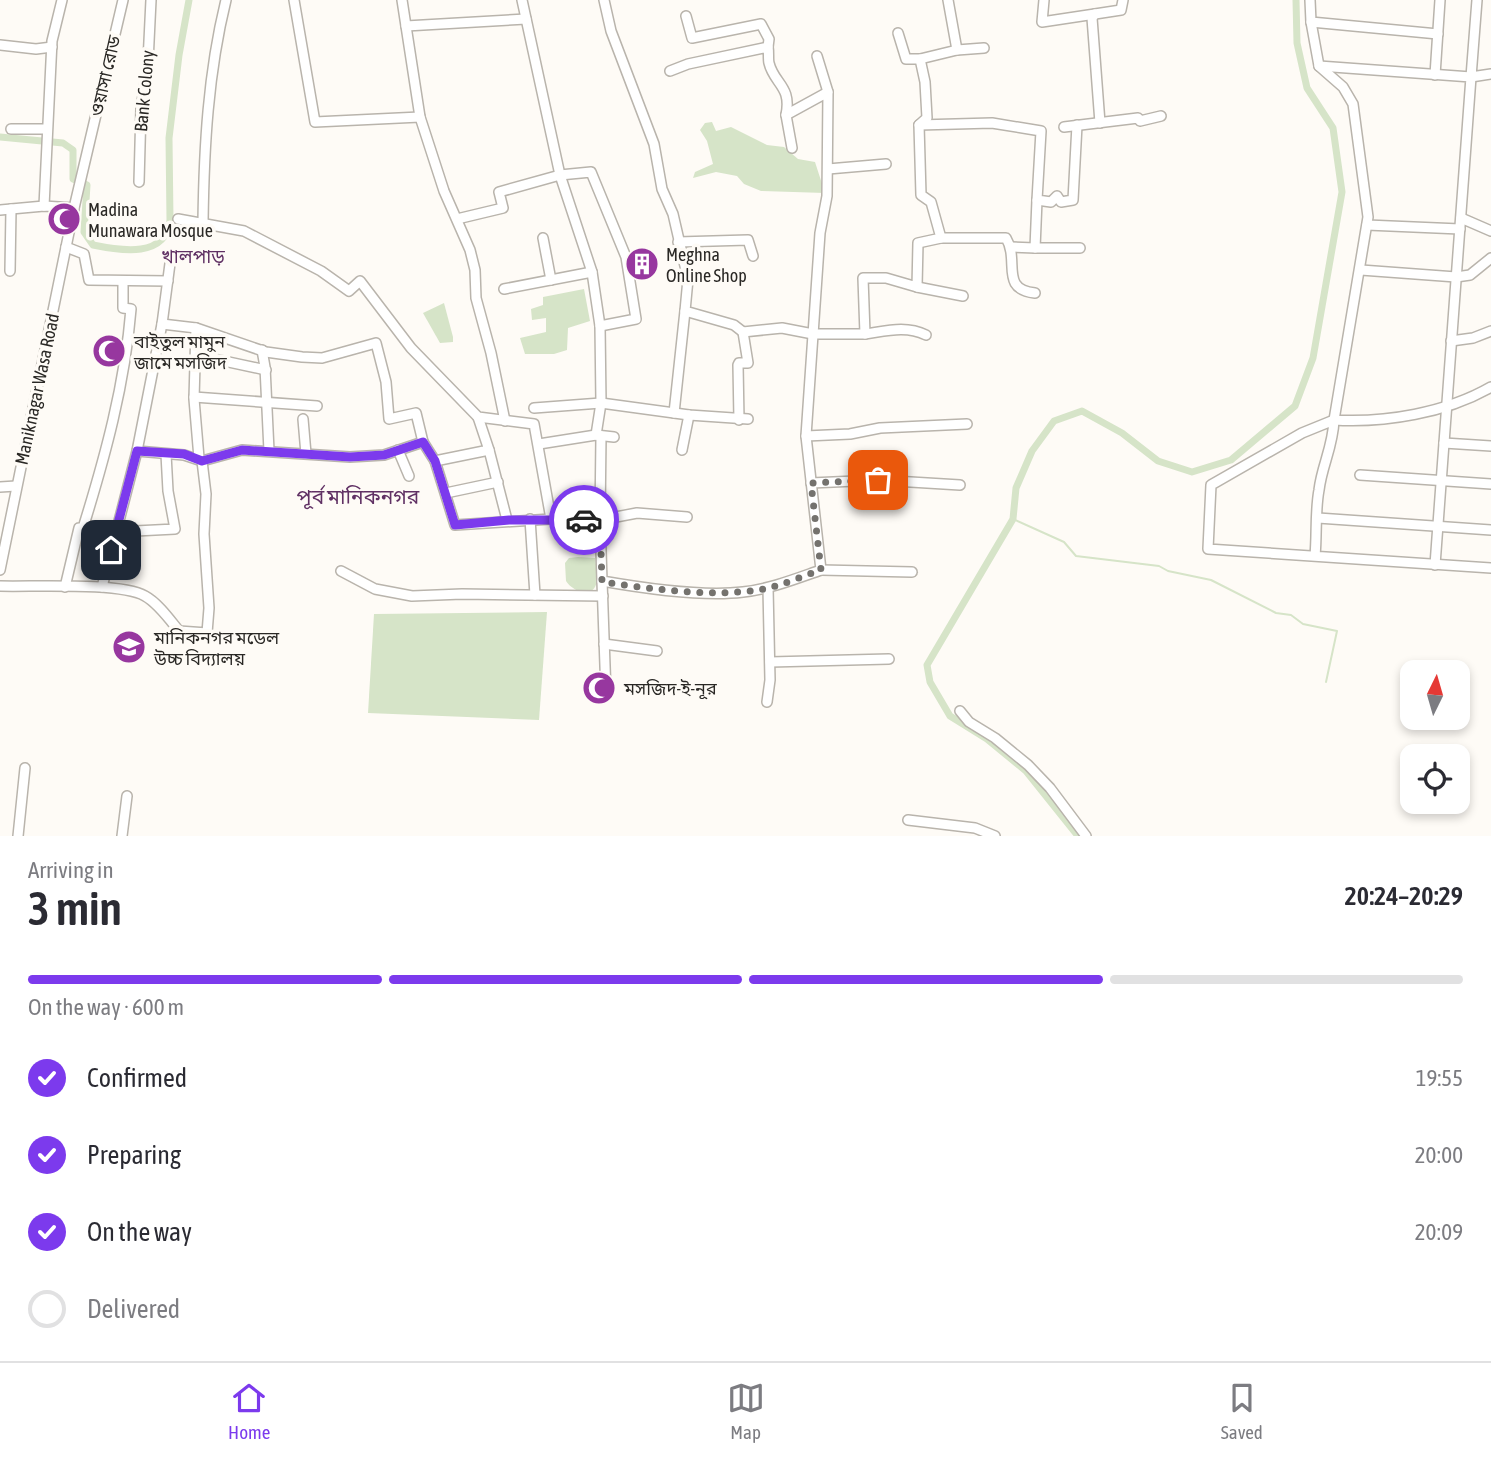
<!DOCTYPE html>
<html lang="en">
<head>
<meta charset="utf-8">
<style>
  body { margin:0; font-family:"Asap Condensed","Noto Sans Bengali",sans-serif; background:#f2f2f3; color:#2b2b33; height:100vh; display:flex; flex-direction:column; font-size:26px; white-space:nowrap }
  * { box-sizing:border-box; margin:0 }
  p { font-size:23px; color:#7c7c81 }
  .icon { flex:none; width:38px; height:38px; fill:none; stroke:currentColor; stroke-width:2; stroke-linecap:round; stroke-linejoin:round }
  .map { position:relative; height:836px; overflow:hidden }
  .sheet { display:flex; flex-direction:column; background:#fff; flex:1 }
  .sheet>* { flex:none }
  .needle { width:46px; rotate:5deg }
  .fabs { position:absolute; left:1400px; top:660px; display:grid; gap:14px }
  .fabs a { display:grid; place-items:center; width:70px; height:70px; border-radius:14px; background:#fff; box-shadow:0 4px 10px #0003; font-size:35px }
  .pin { position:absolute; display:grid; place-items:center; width:60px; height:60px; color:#fff; margin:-30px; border-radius:14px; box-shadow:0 4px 10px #0006 }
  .courier { position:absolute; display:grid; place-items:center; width:70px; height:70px; margin:-35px; border:5px solid #7c3aed; border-radius:50%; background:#fff; color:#222; box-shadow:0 2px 9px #0007 }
  .overview em { font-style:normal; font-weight:600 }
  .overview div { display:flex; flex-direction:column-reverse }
  .overview { display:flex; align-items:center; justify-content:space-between; height:119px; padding:0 28px }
  h1 { font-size:46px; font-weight:600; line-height:52px }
  .bar { display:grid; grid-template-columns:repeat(4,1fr); gap:10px 7px; align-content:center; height:84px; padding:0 28px }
  .bar i { height:9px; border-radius:5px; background:#e1e1e2 }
  .bar .active { background:#7c3aed }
  .bar p { grid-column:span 4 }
  ol { padding:0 28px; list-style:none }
  li { display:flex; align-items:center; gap:21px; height:77px }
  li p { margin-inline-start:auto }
  li .icon { padding:7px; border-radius:50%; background:#7c3aed; color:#fff; stroke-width:4 }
  li:last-child { color:#7c7c81 }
  li i { width:38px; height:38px; border:4px solid #e1e1e2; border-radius:50% }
  .dock { display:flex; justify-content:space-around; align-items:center; height:98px; border-top:2px solid #e1e1e2; background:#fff; font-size:19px; color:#7c7c81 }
  .dock a { display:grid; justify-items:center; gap:4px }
  .dock .active { color:#7c3aed }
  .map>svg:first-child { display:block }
  .water { fill:#d6e4c8 }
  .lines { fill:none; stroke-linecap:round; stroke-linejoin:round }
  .stream { stroke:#d6e4c8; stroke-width:2 }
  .canal { stroke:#d6e4c8; stroke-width:7 }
  .building { fill:#d0c8c1 }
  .minor-casing { stroke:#b9b4ac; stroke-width:12 }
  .minor { stroke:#fff; stroke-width:9 }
  .done { stroke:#74726e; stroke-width:7; stroke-dasharray:0 12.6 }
  .route { stroke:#7c3aed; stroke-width:9 }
  .labels { text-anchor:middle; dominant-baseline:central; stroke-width:7; stroke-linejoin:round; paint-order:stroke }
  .street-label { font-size:18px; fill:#2a2825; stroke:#fefbf6 }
  .poi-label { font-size:18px; fill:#2a2825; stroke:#fefbf6; text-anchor:start }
  .neighbourhood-label { font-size:19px; fill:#603164; stroke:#fefbf6 }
  .quarter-label { font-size:21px; fill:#603164; stroke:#fefbf6 }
</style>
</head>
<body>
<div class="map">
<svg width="1491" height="836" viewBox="0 0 1491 836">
  <rect width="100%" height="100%" fill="#fefbf6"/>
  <g class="water">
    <polygon points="712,122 716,131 731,127 767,145 784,147 798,159 815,162 825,193 761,191 744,184 737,176 716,172 693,178 695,172 713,164 707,141 700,130 705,123"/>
    <polygon points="584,289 590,321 568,328 567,350 554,354 525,354 520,338 546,332 546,318 532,320 531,309 543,305 543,297"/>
    <polygon points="444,303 453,337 453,342 440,343 423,313"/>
    <path d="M578 557 595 558C596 565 598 574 597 581 594 600 573 592 566 581L565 563 569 558Z"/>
    <polygon points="547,612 539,720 368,713 374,614"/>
  </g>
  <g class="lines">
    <polyline class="stream" points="1013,519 1064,542 1076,556 1159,566 1168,571 1211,580 1276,613 1291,615 1303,624 1337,631 1326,682"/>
    <g class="canal">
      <path d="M0 137 63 143 73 150V179L87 185 84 232 93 245C122 251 166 258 170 220L169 138 179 55 189 0"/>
      <polyline points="1078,836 1026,771 987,739 950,716 930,682 927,665 1013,519 1016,488 1032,451 1054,421 1082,411 1122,433 1158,461 1192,472 1231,460 1295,406 1313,358 1342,192 1333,128 1307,88 1297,43 1296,0"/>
    </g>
  </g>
  <polygon class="building" points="652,256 655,267 635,271 634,260"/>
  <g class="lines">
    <defs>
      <g id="minor">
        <polyline points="294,0 315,122 420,117"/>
        <polyline points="402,0 420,117 444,191 470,250 475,270 476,298 491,353 505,421"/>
        <polyline points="522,0 560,175 592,272 600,326 601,403 596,435"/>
        <polyline points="604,0 611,31 654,144 662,189 673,214 688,279 685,311 734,325 743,332"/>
        <polyline points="1044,0 1042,22 1095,14"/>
        <polyline points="1310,0 1311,22 1438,34"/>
        <polyline points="1477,0 1471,77 1491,74"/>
        <polyline points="686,16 692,38 761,24 769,39 768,47"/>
        <path d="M1311 22 1319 66 1343 87 1353 104 1368 217 1334 420C1385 423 1446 413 1491 387"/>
        <polyline points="406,26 526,19"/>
        <polyline points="898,33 906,59 920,59"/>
        <polyline points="0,45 36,49 52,47"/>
        <polyline points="957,50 984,48"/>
        <polyline points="817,56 828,92"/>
        <polyline points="1319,66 1471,77 1435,565"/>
        <path d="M670 71 688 64 768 47C769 52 768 59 769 63 774 84 792 86 786 115"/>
        <polyline points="1435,75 1440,0"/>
        <polyline points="1100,123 1092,18 1095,14 1121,10 1123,0"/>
        <polyline points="919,125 992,123 1041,131 1037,200 1051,202 1057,196 1061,202 1073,200 1077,125"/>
        <polyline points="1064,127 1138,118 1140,121 1161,116"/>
        <polyline points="11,129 47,129"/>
        <polyline points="828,169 886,164"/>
        <polyline points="139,182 141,109 148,62 151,0"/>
        <polyline points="1037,200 1035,248 1080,248"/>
        <polyline points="44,206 52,41 62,0"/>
        <polyline points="0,210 44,206 74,208"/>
        <polyline points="1461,218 1491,231"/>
        <path d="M178 219 244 231 321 271 349 291 360 281 411 348 478 417 534 424 551 519 600 520 602 581C642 588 703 597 743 592 770 589 795 579 821 570L806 436 820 233 827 196 828 92 786 115 792 148"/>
        <polyline points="457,219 503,208 499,192 560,175 591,172 626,257 636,319 600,326"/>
        <path d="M203 222C204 147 208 73 226 0"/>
        <polyline points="1367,225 1460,229"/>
        <polyline points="543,238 551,280"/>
        <path d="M941 238H1006C1020 261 999 289 1035 293"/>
        <polyline points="678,242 748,240 753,256"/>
        <polyline points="66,247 84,254 89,280 168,281"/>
        <polyline points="1011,247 1035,248"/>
        <polyline points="1361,270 1456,277 1470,275 1491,258"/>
        <polyline points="10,271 11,209"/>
        <polyline points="917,287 963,296"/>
        <polyline points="504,289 592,272"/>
        <polyline points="162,324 196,328 266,352 302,357 322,358 376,343 386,382 389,419 416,413 423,442"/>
        <polyline points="196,328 194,399 199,458"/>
        <path d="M865 334C886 331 906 325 926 335"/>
        <polyline points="1451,341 1473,338 1491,331"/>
        <polyline points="262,350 265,367 269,451"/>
        <polyline points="196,355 266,370"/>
        <polyline points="194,397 317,406"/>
        <polyline points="534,408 601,403 689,415 748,419"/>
        <polyline points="674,413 685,311"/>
        <polyline points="303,419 306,454"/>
        <polyline points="739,420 738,365 739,363 748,363 743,332 782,328 813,334 865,334 863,278 886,278 917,287 918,243 941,238 931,202 921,195 919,125 927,118 925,82 920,59 957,50 948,0"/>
        <polyline points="601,436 600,520 637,513 687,517"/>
        <polyline points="806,436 850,434 880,428 967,424"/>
        <polyline points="1444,443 1491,446"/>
        <polyline points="539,444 596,435 614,437"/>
        <polyline points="398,450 409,476"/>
        <polyline points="489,450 507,520"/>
        <polyline points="682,450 689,415"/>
        <polyline points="137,451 184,455 202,461 242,450 350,457 384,455 423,442 435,461 489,450 478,417"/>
        <polyline points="435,461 455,525 551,519"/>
        <polyline points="1360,475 1491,484"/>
        <polyline points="811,483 878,480 960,485"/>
        <polyline points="0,487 16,486"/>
        <polyline points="446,493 498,482"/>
        <polyline points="1318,518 1491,530"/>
        <polyline points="530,519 535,595"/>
        <polyline points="116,532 175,529 168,491 166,454"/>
        <path d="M1315 556C1317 535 1315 511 1319 490 1322 465 1333 447 1334 420L1302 433 1211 485 1208 549C1303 556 1397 562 1491 568"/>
        <polyline points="0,570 74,208 123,0"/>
        <polyline points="821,570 912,572"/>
        <polyline points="341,571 375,589 412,596 462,594 603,596"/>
        <polyline points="602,581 606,694"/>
        <path d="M0 586C33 587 120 582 145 596 158 603 170 620 179 631L207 633 209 608 204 534 206 494 202 461"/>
        <path d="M65 587 79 528H83C105 457 125 384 131 309L123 308V281"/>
        <polyline points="102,587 137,451 162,324 171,256"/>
        <polyline points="604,644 657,651"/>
        <polyline points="770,662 889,659"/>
        <polyline points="767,702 770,680 768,588"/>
        <polyline points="960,711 969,722 995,738 1028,765 1050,788 1086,836"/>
        <polyline points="908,820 975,828 995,836"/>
        <polyline points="18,836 25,768"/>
        <polyline points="122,836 127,796"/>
      </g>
    </defs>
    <use href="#minor" class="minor-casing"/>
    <use href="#minor" class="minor"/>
  </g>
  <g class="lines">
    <path class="done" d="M584 520H600L602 582C654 589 713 598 764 589 783 585 803 576 821 570L811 483 878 480"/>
    <polyline class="route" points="111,550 137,451 184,454 202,461 242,450 350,457 384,455 423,442 435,461 455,525 509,520 584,520"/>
  </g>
  <defs>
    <symbol id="mosque-disc" viewBox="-11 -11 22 22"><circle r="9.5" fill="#97379f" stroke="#fefbf6"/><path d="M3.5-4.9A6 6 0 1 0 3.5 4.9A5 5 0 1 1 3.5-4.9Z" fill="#fff"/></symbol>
    <symbol id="building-disc" viewBox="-11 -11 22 22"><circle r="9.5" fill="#97379f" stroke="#fefbf6"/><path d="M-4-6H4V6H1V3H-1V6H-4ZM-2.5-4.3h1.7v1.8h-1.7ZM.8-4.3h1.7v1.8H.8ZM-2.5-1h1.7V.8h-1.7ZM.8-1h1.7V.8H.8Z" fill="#fff"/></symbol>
    <symbol id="school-disc" viewBox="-11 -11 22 22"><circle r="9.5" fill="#97379f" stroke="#fefbf6"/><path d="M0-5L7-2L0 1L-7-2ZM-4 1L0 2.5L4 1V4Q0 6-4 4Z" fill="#fff"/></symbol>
  </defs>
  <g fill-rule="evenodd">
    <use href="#mosque-disc" x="45" y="200" width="38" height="38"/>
    <use href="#building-disc" x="623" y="245" width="38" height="38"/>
    <use href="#mosque-disc" x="90" y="332" width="38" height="38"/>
    <use href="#school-disc" x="110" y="628" width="38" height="38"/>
    <use href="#mosque-disc" x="580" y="669" width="38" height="38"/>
  </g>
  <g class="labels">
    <g class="street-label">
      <text transform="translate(105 76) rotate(-77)">ওয়াসা রোড</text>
      <text transform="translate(144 91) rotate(-85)">Bank Colony</text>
      <text transform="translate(37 389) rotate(-78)">Maniknagar Wasa Road</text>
    </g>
    <g class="poi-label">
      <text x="88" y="209">Madina<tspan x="88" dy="21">Munawara Mosque</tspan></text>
      <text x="666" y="254">Meghna<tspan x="666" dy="21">Online Shop</tspan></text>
      <text x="134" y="341">বাইতুল মামুন<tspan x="134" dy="21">জামে মসজিদ</tspan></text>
      <text x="154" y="637">মানিকনগর মডেল<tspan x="154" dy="21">উচ্চ বিদ্যালয়</tspan></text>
      <text x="624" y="688">মসজিদ-ই-নূর</text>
    </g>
    <g class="neighbourhood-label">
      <text x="193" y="256">খালপাড়</text>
    </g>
    <g class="quarter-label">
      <text x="358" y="496">পূর্ব মানিকনগর</text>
    </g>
  </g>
</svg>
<div class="fabs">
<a><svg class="needle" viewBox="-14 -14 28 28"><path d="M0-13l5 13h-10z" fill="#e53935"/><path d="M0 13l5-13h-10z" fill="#7c7c81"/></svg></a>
<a><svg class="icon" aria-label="locate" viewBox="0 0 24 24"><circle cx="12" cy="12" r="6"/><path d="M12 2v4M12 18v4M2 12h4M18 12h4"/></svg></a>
</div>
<div class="pin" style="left:878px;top:480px;background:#ea580c"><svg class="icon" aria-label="bag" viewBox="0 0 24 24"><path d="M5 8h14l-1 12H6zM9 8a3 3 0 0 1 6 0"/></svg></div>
<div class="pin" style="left:111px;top:550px;background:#1f2937"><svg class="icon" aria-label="home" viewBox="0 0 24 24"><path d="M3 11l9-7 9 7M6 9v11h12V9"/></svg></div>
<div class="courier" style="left:584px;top:520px"><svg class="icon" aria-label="car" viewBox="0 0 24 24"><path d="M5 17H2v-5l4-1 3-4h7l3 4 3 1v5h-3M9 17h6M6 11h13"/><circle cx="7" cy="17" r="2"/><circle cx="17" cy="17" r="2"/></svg></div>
</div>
<section class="sheet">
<div class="overview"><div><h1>3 min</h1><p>Arriving in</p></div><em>20:24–20:29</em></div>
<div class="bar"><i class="active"></i><i class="active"></i><i class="active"></i><i></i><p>On the way · 600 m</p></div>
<ol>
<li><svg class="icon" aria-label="check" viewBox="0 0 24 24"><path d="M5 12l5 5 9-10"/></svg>Confirmed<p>19:55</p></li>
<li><svg class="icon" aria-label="check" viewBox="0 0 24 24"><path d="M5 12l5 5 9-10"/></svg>Preparing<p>20:00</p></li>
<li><svg class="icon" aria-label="check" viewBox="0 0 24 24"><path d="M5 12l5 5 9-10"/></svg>On the way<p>20:09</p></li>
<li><i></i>Delivered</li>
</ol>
</section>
<nav class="dock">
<a class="active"><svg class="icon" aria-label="home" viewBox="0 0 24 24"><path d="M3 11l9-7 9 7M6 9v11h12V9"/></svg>Home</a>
<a><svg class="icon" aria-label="map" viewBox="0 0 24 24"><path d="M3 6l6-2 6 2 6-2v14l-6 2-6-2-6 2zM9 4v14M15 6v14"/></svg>Map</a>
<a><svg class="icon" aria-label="saved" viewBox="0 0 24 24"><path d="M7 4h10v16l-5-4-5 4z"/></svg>Saved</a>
</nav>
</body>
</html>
